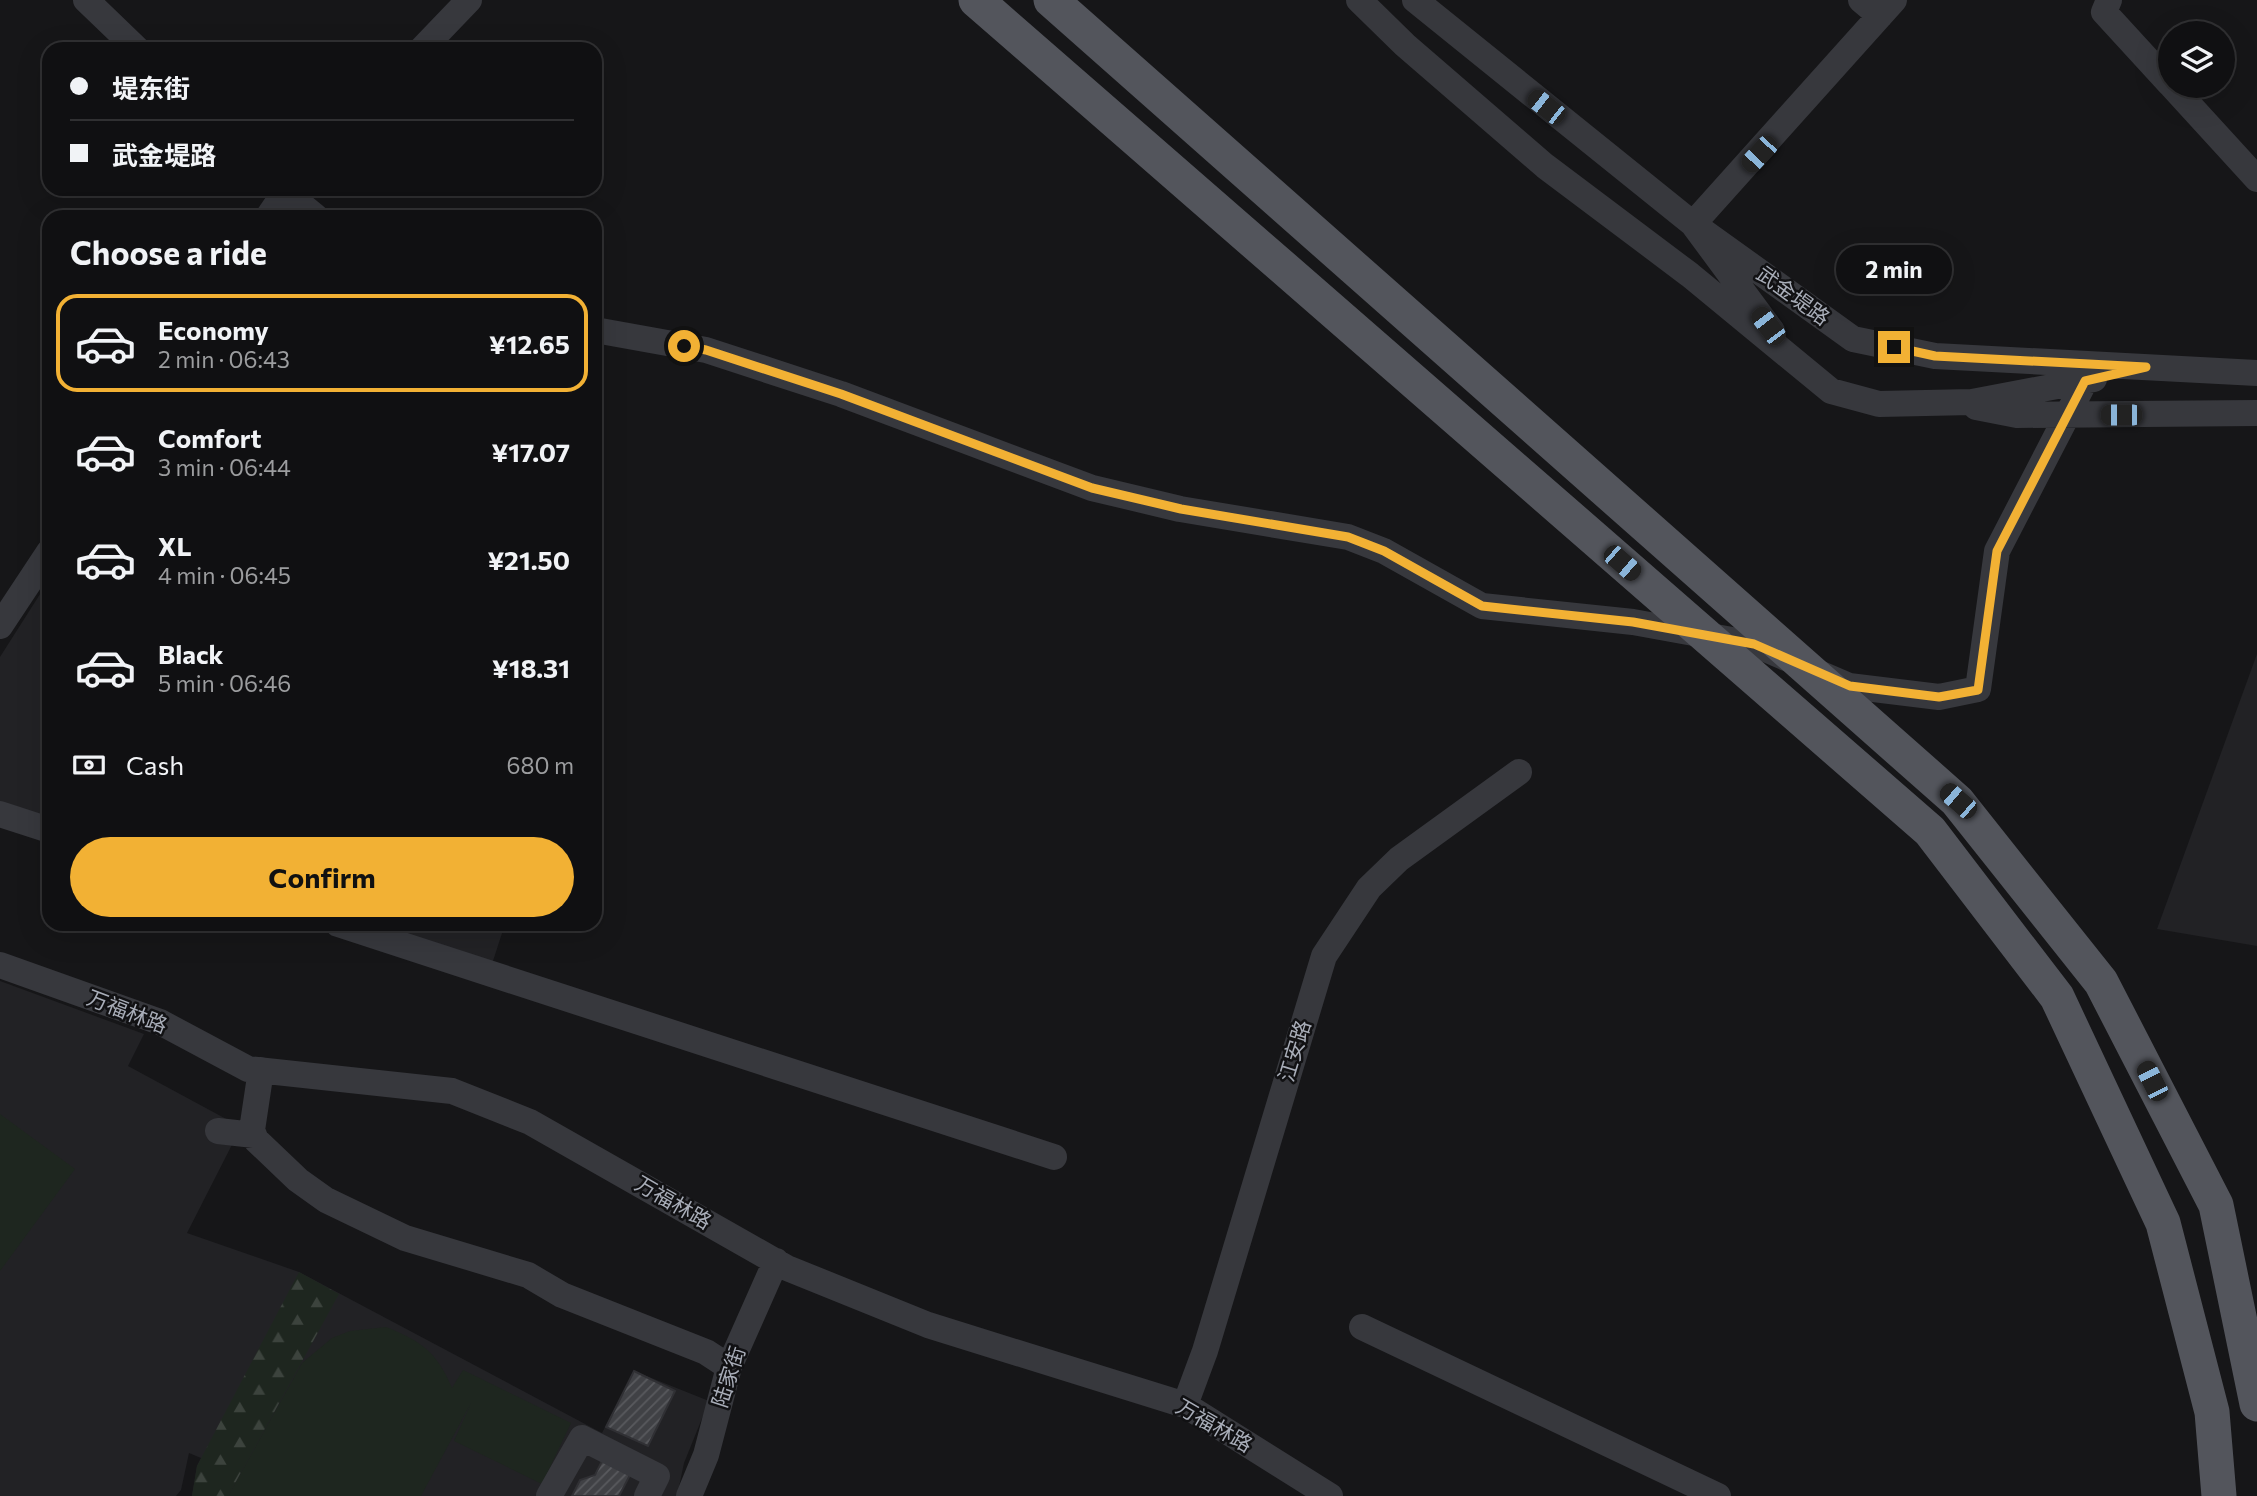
<!DOCTYPE html>
<meta charset="utf-8">
<style>
body{margin:0;font-family:Commissioner,"Noto Sans SC",sans-serif;background:#19191b;color:#f1f3f6;height:100vh;display:flex;flex-direction:column;font-size:26px;white-space:nowrap}
*{box-sizing:border-box;margin:0}
p{font-size:23px;color:#9c9d9f}
.icon{flex:none;width:38px;height:38px;fill:none;stroke:currentColor;stroke-width:2;stroke-linecap:round;stroke-linejoin:round}
.map{position:relative;flex:1;overflow:hidden}
.sheet{position:absolute;left:42px;top:210px;width:560px;height:721px;display:flex;flex-direction:column;background:#101012;border-radius:21px;box-shadow:0 7px 28px #0002,0 0 0 2px #303032}
.sheet>*{flex:none}
.top-card{position:absolute;left:42px;top:42px;width:560px;height:154px;border-radius:21px;box-shadow:0 7px 28px #0002,0 0 0 2px #303032;display:grid;align-content:center;height:154px;padding:0 28px;background:#101012}
.tools{position:absolute;left:2158px;top:21px;display:grid;gap:14px}
.tools a{display:grid;place-items:center;width:77px;height:77px;border-radius:50%;background:#101012;box-shadow:0 7px 28px #0002,0 0 0 2px #303032;font-size:35px}
.end{position:absolute;width:32px;height:32px;margin:-16px;border:9px solid #f2b134;background:#111;box-shadow:0 0 0 4px #111}
.from{border-radius:50%}
.bubble{position:absolute;height:49px;border-radius:24px;background:#101012;box-shadow:0 7px 28px #0002,0 0 0 2px #303032;font-size:23px;font-weight:700;line-height:49px;text-align:center}
.car{position:absolute;width:21px;height:42px;margin:-21px -10px;border-radius:9px;box-shadow:0 0 5px 2px #0007;background:linear-gradient(#222 24%,#8ab4d8 0 40%,#222 0 76%,#8ab4d8 0 86%,#222 0)}
.top-card b{display:flex;align-items:center;gap:24px;height:66px;font-size:26px}
.top-card b+b{border-top:2px solid #303032}
.top-card i{width:18px;height:18px;background:#f1f3f6}
ul{padding:0;list-style:none}
li{display:flex;align-items:center;gap:21px;height:98px;margin:0 14px 10px;padding:0 14px;border:4px solid transparent;border-radius:21px}
li div{flex:1}
li b{display:block;font-size:26px}
li em{font-style:normal;font-weight:700}
li.active{border-color:#f2b134}
li>.icon{width:63px;height:63px;stroke-width:1.5}
h2{padding:0 28px;font-size:32px;line-height:84px}
.pay{display:flex;align-items:center;gap:18px;height:77px;padding:0 28px;font-size:26px}
.pay p{margin-inline-start:auto}
.button{display:flex;gap:14px;margin-top:auto;padding:14px 28px}
.button a{flex:1;height:80px;border-radius:42px;background:#f2b134;color:#111;font-size:28px;font-weight:700;line-height:80px;text-align:center}
.map>svg:first-child{display:block}
.built{fill:#222225}
.green{fill:#1e261f}
.forest{fill:url(#forest-firs)}
.building{fill:url(#building-hatch);stroke:#303034;stroke-width:2}
.lines{fill:none;stroke-linecap:round;stroke-linejoin:round}
.minor{stroke:#37383d;stroke-width:26}
.major{stroke:#53555c;stroke-width:35}
.route{stroke:#f2b134;stroke-width:9}
.labels{text-anchor:middle;stroke-width:5;stroke-linejoin:round;paint-order:stroke}
.street-label{font-size:21px;fill:#a8adb8;stroke:#111113}
</style>
<div class="map">
<svg width="2257" height="1496" viewBox="0 0 2257 1496">
<defs>
<pattern id="forest-firs" width="22" height="20" patternUnits="userSpaceOnUse" patternTransform="scale(1.75)"><rect width="22" height="20" fill="#1e261f"/><path d="M5 1l3.5 6h-7zM16 11l3.5 6h-7z" fill="#3c433d"/></pattern>
<pattern id="building-hatch" width="6" height="6" patternUnits="userSpaceOnUse" patternTransform="scale(1.75)"><rect width="6" height="6" fill="#404145"/><path d="M-1 1l2-2M0 6l6-6M5 7l2-2" fill="none" stroke="#595a5e"/></pattern>
</defs>
<rect width="100%" height="100%" fill="#161618"/>
<path class="built" d="M49,580V821L0,805V657Z
M2257,654V946L2157,929Z
M369,924H505L492,964Z
M0,981L144,1034L128,1066L241,1127L187,1233L299,1272L602,1433L634,1371L709,1401L684,1463L677,1496H192L197,1466L201,1458L189,1453L181,1490L176,1496H0Z"/>
<path class="green" d="M0,1114L75,1169L0,1271Z
M386,1327C421,1341 437,1352 452,1388L463,1370L571,1423L542,1484L454,1441L471,1403L421,1496H228L302,1363L332,1338L350,1331Z"/>
<path class="forest" d="M299,1272L339,1294L228,1496H192L197,1466Z"/>
<path class="building" d="M634,1371L675,1391L648,1446L606,1427Z
M603,1459L631,1473L619,1496H572L580,1480L595,1475Z"/>
<g class="lines">
<path class="minor" d="M86,0L137,49
M1359,0L1405,45L1545,166L1690,275L1831,391L1879,404L1972,402L2094,379
M1415,0L1693,224L1853,339L1935,356L2257,373
M1861,0L1880,16
M2109,0L2104,12L2170,84
M422,49L469,0
M2172,86L2257,179
M282,189L316,217
M268,217L287,189
M595,330L706,350L841,394L1092,488L1180,509L1348,537L1384,551L1482,606L1633,622L1754,644L1786,658
M1772,331L1693,224L1894,0
M1976,407L2017,415L2257,413
M0,626L49,552
M1821,674L1849,686L1939,697L1978,689L1997,551L2085,381
M0,814L49,830
M338,924L1054,1157
M0,965L160,1022L248,1069L452,1091L530,1122L787,1268L928,1325L1185,1405L1330,1496
M261,1070L252,1130L256,1140L298,1180L326,1200L405,1238L528,1275L562,1295L706,1352L729,1367
M218,1131L254,1135
M1362,1327L1718,1496
M1185,1405L1205,1351L1324,956L1369,888L1399,859L1519,772
M549,1496L582,1438L657,1476L647,1496
M689,1496L706,1455L729,1367L776,1261"/>
<path class="major" d="M976,0L1930,831L2057,997L2163,1223L2212,1412L2219,1496
M1051,0L1957,801L2101,982L2216,1205L2257,1404"/>
</g>
<g class="lines">
<path class="route" d="M684,346L706,350L841,394L1092,488L1181,509L1348,537L1384,551L1482,606L1633,622L1754,644L1850,686L1939,697L1978,690L1997,551L2085,381L2146,367L1935,356L1894,347"/>
</g>
<g class="labels">
<g class="street-label">
<text transform="translate(1793 296) rotate(36)" y="7">武金堤路</text>
<text transform="translate(127 1012) rotate(21)" y="7">万福林路</text>
<text transform="translate(1295 1051) rotate(-73)" y="7">江安路</text>
<text transform="translate(673 1203) rotate(30)" y="7">万福林路</text>
<text transform="translate(729 1377) rotate(-72)" y="7">陆家街</text>
<text transform="translate(1214 1426) rotate(30)" y="7">万福林路</text>
</g>
</g>
</svg>
<div class="tools">
<a><svg class="icon" aria-label="layers" viewBox="0 0 24 24"><path d="M12 4l9 5-9 5-9-5zM3 14l9 5 9-5"/></svg></a>
</div>
<i class="end from" style="left:684px;top:346px"></i>
<i class="end" style="left:1894px;top:347px"></i>
<div class="bubble" style="left:1836px;top:245px;width:116px">2 min</div>
<i class="car" style="left:1546px;top:107px;rotate:308deg"></i>
<i class="car" style="left:1759px;top:154px;rotate:223deg"></i>
<i class="car" style="left:1768px;top:326px;rotate:323deg"></i>
<i class="car" style="left:2121px;top:415px;rotate:270deg"></i>
<i class="car" style="left:1622px;top:563px;rotate:131deg"></i>
<i class="car" style="left:1958px;top:801px;rotate:311deg"></i>
<i class="car" style="left:2152px;top:1081px;rotate:333deg"></i>
<div class="top-card">
<b><i class="from"></i>堤东街</b>
<b><i></i>武金堤路</b>
</div>
<section class="sheet">
<h2>Choose a ride</h2>
<ul>
<li class="active"><svg class="icon" aria-label="car" viewBox="0 0 24 24"><path d="M5 17H2v-5l4-1 3-4h7l3 4 3 1v5h-3M9 17h6M6 11h13"/><circle cx="7" cy="17" r="2"/><circle cx="17" cy="17" r="2"/></svg><div><b>Economy</b><p>2 min · 06:43</p></div><em>¥12.65</em></li>
<li><svg class="icon" aria-label="car" viewBox="0 0 24 24"><path d="M5 17H2v-5l4-1 3-4h7l3 4 3 1v5h-3M9 17h6M6 11h13"/><circle cx="7" cy="17" r="2"/><circle cx="17" cy="17" r="2"/></svg><div><b>Comfort</b><p>3 min · 06:44</p></div><em>¥17.07</em></li>
<li><svg class="icon" aria-label="car" viewBox="0 0 24 24"><path d="M5 17H2v-5l4-1 3-4h7l3 4 3 1v5h-3M9 17h6M6 11h13"/><circle cx="7" cy="17" r="2"/><circle cx="17" cy="17" r="2"/></svg><div><b>XL</b><p>4 min · 06:45</p></div><em>¥21.50</em></li>
<li><svg class="icon" aria-label="car" viewBox="0 0 24 24"><path d="M5 17H2v-5l4-1 3-4h7l3 4 3 1v5h-3M9 17h6M6 11h13"/><circle cx="7" cy="17" r="2"/><circle cx="17" cy="17" r="2"/></svg><div><b>Black</b><p>5 min · 06:46</p></div><em>¥18.31</em></li>
</ul>
<div class="pay"><svg class="icon" aria-label="cash" viewBox="0 0 24 24"><path d="M3 7h18v10H3z"/><circle cx="12" cy="12" r="2"/></svg>Cash<p>680 m</p></div>
<div class="button"><a>Confirm</a></div>
</section>
</div>
